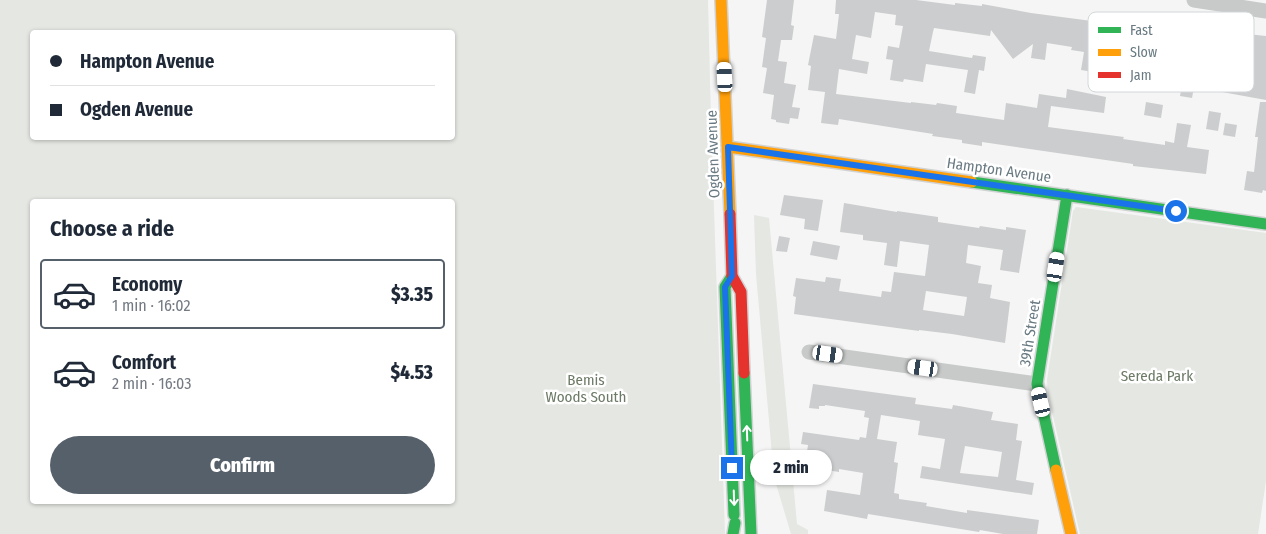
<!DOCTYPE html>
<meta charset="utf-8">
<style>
body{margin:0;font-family:"Fira Sans Condensed",sans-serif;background:#f2f2f3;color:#1f2937;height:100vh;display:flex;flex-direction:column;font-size:19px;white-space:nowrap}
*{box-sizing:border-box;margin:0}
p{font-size:16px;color:#747a83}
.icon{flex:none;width:28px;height:28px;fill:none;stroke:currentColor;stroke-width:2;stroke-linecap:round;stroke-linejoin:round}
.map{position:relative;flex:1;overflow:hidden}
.panel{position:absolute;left:30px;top:199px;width:425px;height:305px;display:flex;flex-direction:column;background:#fff;border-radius:5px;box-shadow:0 1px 4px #0004}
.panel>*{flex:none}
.hud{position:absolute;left:30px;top:30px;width:425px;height:110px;border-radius:5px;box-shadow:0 1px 4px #0004;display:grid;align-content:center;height:110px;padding:0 20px;background:#fff}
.end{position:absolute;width:22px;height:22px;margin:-11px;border:6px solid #1a73e8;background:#fff;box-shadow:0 0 0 2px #fff}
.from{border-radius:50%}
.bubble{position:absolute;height:35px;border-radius:18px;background:#fff;box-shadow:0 1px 4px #0004;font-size:16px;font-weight:800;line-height:35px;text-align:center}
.car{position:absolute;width:15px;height:30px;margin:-15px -8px;border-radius:6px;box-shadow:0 0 4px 1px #0007;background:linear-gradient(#fff 24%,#345 0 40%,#fff 0 76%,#345 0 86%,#fff 0)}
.hud b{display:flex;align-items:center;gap:18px;height:48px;font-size:19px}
.hud b+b{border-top:1px solid #e0e1e3}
.hud i{width:12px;height:12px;background:#1f2937}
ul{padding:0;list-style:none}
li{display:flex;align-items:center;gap:15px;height:70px;margin:0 10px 8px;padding:0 10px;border:2px solid transparent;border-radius:5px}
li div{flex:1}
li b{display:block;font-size:19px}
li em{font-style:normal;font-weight:800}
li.current{border-color:#56606b}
li>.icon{width:45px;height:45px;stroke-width:1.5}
h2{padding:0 20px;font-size:22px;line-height:60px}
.cta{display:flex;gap:10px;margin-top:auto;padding:10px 20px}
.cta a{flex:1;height:58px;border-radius:30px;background:#56606b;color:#fff;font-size:20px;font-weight:800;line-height:58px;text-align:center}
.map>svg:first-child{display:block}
.green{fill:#e4e7e2;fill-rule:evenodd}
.building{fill:#cccdce;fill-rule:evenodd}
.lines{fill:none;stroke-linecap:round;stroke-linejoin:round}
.fast-casing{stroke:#d1d2d3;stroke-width:14}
.slow-casing{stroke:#d1d2d3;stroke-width:14}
.jam-casing{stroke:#d1d2d3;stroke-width:14}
.street{stroke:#c8caca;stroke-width:15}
.fast{stroke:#30b455;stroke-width:11}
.slow{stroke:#ff9f0a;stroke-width:11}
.jam{stroke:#e5322d;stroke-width:11}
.oneway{stroke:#fff}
.route{stroke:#1a73e8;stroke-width:6}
.labels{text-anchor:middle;stroke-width:5;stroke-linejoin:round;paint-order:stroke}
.street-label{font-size:15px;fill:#687982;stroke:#fff}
.park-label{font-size:15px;fill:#6c7a66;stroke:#fff}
.key{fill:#fff;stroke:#d2d7da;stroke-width:1}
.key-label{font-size:14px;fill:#687982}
</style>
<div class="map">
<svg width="1266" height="534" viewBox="0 0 1266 534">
<rect width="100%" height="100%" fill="#f5f5f5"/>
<path class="green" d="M0,0H708L711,121L725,534H0ZM32,32H452V138H32ZM32,201H452V501H32Z
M1076,207L1266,233V481L1258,534H1080L1048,394L1047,380L1073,211Z
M754,215L769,218L797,524L808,530V534H791L774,477L756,274Z"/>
<path class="building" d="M767,0H794L791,25L794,26L792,40H781L778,61L787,62L784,83L796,85L792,107L800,108L798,119L790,118L789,124L776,122V120L771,119L774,95L763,93L767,68L762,67L766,38L762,37Z
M836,0H916L955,5V3L982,6V4L1031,13L1092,21V24L1196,36V38L1225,42L1222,65L1242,68L1247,34L1266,36V100L1211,90L1215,69L1203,68V66L1151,59L1152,53L1119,50L1118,55L1096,52L1093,72L1081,70L1084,52L1071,50L1072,47L1047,43L1045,60L1031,58L1033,44L1013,59L991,30L990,36L934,28L933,32L929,51L972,58L973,55L986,57L984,71L979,70L975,94L964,92L968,70L926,64L923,82L904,79L903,82L890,80L893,60L886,59L888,46L899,48L903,26L895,25L896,15L875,12L871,38L856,35L852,59L869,62L867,74L839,69L836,94L911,103V102L936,105L937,103L957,106L956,113L1004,120L1006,103L1037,108L1039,94L1066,98L1067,89L1106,97L1104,113L1051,106L1048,127L1124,137L1123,139L1165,145V141L1174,143L1177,123L1191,125L1187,147L1209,150L1206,174L1133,166V164L982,142V146L962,143V140L932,136L933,134L839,119L838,125L821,123L825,92L808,90L811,66L808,65L814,35L836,39L839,14H835Z
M1182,85L1194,87L1192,98L1180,96Z
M1146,102L1163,105L1161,118L1144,115Z
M1260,102H1266V191L1263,190L1262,193L1244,190L1247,171L1254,172L1258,137H1255Z
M1209,111L1221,113L1218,131L1206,129Z
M1225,123L1237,125L1235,137L1223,135Z
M784,195L823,200L818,231L804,229L805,219L780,215Z
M844,203L897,212V211L938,217V222L979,228L980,226L1006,230V227L1026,230L1019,273L1000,270L1003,250L968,245L966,263L981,266L978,283L992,285L990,298L1010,302L1005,343L952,334L919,330V331L794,314L796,297L793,296L796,278L825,282L826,277L841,279L839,291L881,297L882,291L891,292L894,272L925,276L929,245L900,241L897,267L884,265L887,243L863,240V235L840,232ZM926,291L967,297L964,316L923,310Z
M779,236L790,238L787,252L776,251Z
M813,241L840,246L837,260L810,255Z
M813,384L916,398L915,404L952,409L953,405L993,412L991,420L1018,424L1016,440L1022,441L1016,480L1034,483L1032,495L920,478L922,466L940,469L945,439L918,435L920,421L881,415L877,439L897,442L894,462L898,463L894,493L899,494V499L927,503L926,506L967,513V510L1039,520L1037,534H1003L980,530L979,532L868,514L867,519L824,511L827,490L860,495L863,473L839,469V472L813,468L815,479L802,480L800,466L805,465L808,445L801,444L803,432L859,440L860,437L866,438L869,418L864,417L865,411L825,405V406H819V409L809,408ZM965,446L1002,452L998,477L960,473Z"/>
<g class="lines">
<g class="fast-casing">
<path id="fast" d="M972,182L1266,224
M732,276L725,287L734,515
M744,373L751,534
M1056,470L1037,384L1067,195
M733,534L735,523"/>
</g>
<g class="slow-casing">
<path id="slow" d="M721,0L730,214
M728,147L972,182
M1056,470L1071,534"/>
</g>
<g class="jam-casing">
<path id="jam" d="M730,214L732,276L741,292L744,373"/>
</g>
<path class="street" d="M1194,0L1266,11
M809,352L1037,384"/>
<use href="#fast" class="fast"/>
<use href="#slow" class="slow"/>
<use href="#jam" class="jam"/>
</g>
<defs><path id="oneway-shaft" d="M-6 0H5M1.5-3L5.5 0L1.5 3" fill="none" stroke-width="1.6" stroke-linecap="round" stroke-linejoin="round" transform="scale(1.25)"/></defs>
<g class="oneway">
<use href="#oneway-shaft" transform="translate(747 433) rotate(-92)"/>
<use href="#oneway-shaft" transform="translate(734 498) rotate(88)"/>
</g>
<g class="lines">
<path class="route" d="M732,468L725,287L732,276L728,147L1176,211"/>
</g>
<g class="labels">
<g class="street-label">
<text transform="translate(713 154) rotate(-92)" y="5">Ogden Avenue</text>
<text transform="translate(999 170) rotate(8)" y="5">Hampton Avenue</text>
<text transform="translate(1030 333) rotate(-81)" y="5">39th Street</text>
</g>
<g class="park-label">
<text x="1157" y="381">Sereda Park</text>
<text x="586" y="385">Bemis<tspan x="586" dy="17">Woods South</tspan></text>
</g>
</g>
<rect x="1088" y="12" width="166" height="80" rx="8" class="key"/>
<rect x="1098" y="27" width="23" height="6" fill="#30b455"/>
<rect x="1098" y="49" width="23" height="7" fill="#ff9f0a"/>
<rect x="1098" y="72" width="23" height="6" fill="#e5322d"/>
<g class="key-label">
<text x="1130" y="35">Fast</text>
<text x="1130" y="57">Slow</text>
<text x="1130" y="80">Jam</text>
</g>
</svg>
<i class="end from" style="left:1176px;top:211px"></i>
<i class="end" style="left:732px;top:468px"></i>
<div class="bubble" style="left:750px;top:450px;width:82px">2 min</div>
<i class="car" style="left:725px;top:77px;rotate:357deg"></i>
<i class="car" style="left:1056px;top:267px;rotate:9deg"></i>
<i class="car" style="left:828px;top:354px;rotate:98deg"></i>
<i class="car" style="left:923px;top:368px;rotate:278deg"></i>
<i class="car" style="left:1041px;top:402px;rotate:347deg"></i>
<div class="hud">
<b><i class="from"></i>Hampton Avenue</b>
<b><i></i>Ogden Avenue</b>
</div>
<section class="panel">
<h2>Choose a ride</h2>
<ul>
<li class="current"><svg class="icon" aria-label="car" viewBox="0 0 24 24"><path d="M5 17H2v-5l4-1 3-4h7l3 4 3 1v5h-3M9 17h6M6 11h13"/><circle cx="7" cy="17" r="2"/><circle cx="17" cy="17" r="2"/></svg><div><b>Economy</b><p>1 min · 16:02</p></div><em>$3.35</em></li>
<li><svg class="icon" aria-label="car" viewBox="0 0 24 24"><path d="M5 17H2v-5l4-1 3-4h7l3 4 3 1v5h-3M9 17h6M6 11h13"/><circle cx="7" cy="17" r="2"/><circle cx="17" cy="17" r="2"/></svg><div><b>Comfort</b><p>2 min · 16:03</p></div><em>$4.53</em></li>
</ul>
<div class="cta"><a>Confirm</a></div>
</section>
</div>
